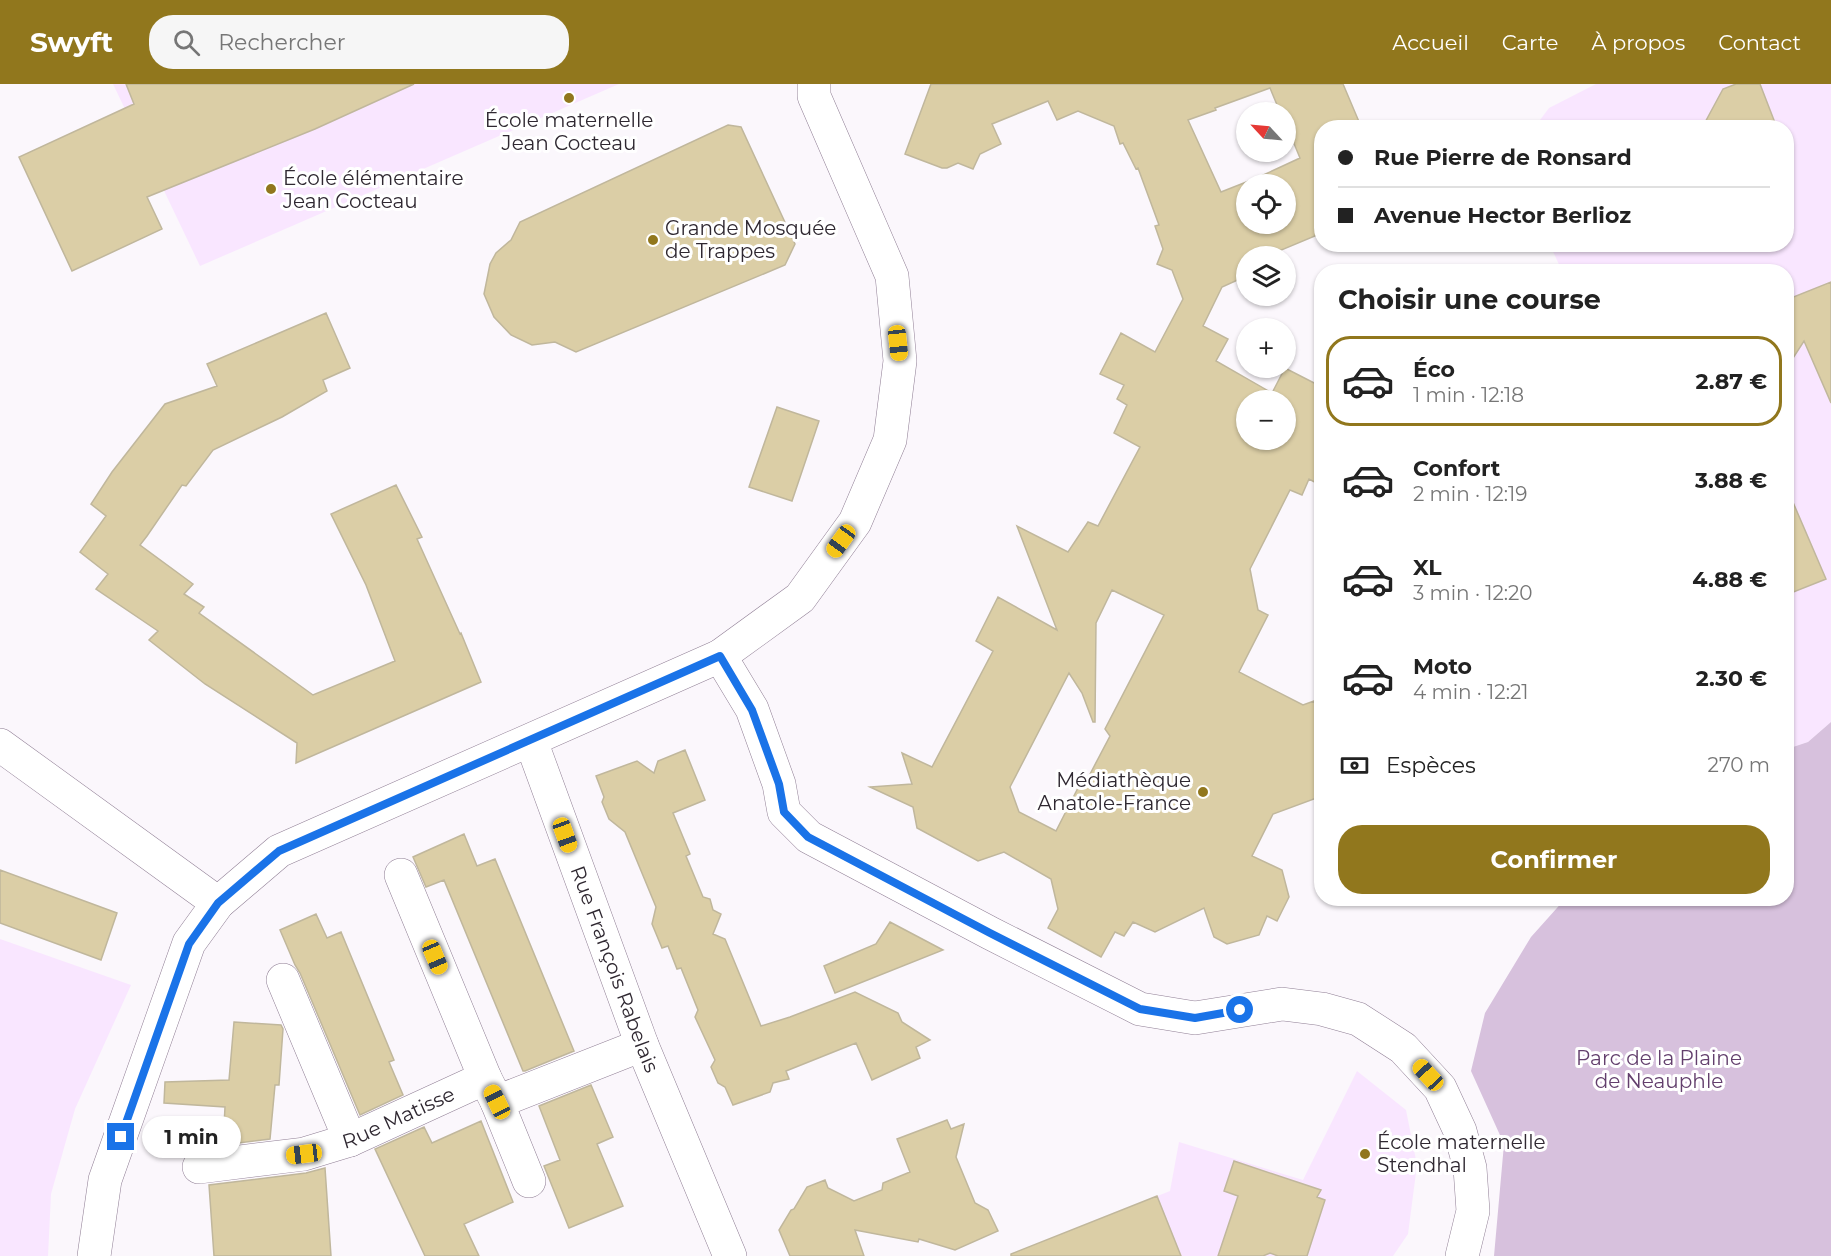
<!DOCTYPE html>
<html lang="fr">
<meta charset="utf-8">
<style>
body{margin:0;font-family:Montserrat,sans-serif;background:#f6f6f6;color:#222;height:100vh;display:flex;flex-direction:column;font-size:22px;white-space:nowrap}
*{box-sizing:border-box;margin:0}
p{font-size:20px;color:#767676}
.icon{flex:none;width:33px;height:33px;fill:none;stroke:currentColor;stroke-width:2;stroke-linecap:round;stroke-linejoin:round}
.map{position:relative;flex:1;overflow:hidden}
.details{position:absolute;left:1314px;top:180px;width:480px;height:642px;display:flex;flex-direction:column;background:#fff;border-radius:24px;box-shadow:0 2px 4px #0004}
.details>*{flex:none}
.guide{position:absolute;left:1314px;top:36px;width:480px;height:132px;border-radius:24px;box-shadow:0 2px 4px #0004;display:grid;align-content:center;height:132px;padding:0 24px;background:#fff}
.needle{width:39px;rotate:296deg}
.tools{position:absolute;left:1236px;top:18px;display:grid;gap:12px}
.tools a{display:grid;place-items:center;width:60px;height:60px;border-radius:50%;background:#fff;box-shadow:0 2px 4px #0004;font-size:30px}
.end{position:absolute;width:27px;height:27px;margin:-14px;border:8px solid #1a73e8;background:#fff;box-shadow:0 0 0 3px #fff}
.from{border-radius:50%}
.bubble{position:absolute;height:42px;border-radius:21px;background:#fff;box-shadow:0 2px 4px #0004;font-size:20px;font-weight:700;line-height:42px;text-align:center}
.car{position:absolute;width:18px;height:36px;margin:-18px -9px;border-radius:8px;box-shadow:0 0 4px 2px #0007;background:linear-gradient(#f5c518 24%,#345 0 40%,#f5c518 0 76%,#345 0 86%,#f5c518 0)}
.guide b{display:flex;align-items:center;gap:21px;height:57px;font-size:22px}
.guide b+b{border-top:2px solid #e0e0e0}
.guide i{width:15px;height:15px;background:#222}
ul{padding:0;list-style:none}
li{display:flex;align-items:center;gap:18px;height:90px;margin:0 12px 9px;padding:0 12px;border:3px solid transparent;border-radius:24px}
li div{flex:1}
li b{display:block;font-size:22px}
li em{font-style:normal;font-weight:700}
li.selected{border-color:#91771d}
li>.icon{width:54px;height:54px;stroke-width:1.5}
h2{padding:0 24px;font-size:27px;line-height:72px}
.pay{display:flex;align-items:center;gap:15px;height:66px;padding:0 24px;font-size:22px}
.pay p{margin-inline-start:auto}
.button{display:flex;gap:12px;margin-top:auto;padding:12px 24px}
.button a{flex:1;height:69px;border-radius:24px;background:#91771d;color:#fff;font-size:24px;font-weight:700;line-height:69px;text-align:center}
header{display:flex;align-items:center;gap:36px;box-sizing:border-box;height:84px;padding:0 30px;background:#91771d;color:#fff}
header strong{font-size:28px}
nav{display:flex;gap:33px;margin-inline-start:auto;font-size:21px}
.search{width:420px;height:54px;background:#f6f6f6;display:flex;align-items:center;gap:15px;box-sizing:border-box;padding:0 21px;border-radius:24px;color:#767676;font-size:22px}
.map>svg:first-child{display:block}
.built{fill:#f9e6ff}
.green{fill:#d7c1dd}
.building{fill:#dbcea6;stroke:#c0b79c;stroke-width:1.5;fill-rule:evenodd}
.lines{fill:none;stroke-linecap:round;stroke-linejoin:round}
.minor-casing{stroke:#907f95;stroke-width:34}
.minor{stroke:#fff;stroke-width:33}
.route{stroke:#1a73e8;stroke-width:8}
.poi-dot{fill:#91771d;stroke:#fff;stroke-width:2}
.labels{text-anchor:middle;stroke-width:6;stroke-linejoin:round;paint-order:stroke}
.poi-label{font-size:20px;fill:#2f2831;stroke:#fff;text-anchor:start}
.street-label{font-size:20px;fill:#2f2831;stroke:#fff}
.park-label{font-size:20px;fill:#633f6d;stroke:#fff}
</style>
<header>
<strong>Swyft</strong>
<div class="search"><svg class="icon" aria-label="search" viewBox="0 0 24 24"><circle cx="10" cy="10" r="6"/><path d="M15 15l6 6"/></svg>Rechercher</div>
<nav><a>Accueil</a><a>Carte</a><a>À propos</a><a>Contact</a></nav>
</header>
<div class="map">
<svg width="1831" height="1172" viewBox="0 0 1831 1172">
<rect width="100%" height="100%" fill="#fbf7fc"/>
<path class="built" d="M113,0H619L200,182Z
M1596,0H1831V638L1808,658L1787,665L1786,188L1562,187L1550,161L1786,160V44H1534L1549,24Z
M0,855L131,901L75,1025L51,1110L48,1172H0Z
M1357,987L1406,1026L1417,1081L1408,1150L1393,1172H1060L1052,1154L1170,1107L1179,1058L1303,1096Z"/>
<path class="green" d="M1831,638V1172H1494L1504,1060L1471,987L1485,929L1531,853L1565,815L1786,814L1787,665L1808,658Z"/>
<path class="building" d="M126,0H414L315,45L147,113L162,145L72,187L19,73L134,20Z
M931,0H1343L1360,40L1351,44H1322V149L1267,172H1246V181L1240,184L1244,193L1222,203L1203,242L1228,255L1216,277L1272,309L1285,284L1322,303V402L1309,395L1302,411L1290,406L1250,485L1258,526L1268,531L1239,588L1303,621L1314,617L1318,629L1322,630V712L1273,730L1252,772L1282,786L1289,813L1277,837L1267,832L1259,851L1227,860L1214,853L1204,824L1155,848L1133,838L1124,852L1115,848L1101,873L1048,844L1058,825L1051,795L1004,768L978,777L917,744L913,723L870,703L912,700L902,669L932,683L993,567L976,557L998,513L1057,546L1017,442L1068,468L1088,438L1098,442L1140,363L1114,349L1127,321L1117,315L1124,301L1100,290L1121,249L1155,268L1183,215L1172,186L1157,180L1163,165L1155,142L1159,141L1138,84L1136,85L1123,59L1120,60L1114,42L1078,27L1057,36L1048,17L992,40L1001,60L980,70L973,85L958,79L947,84H942L905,70ZM1270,4L1280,28H1286V40L1300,74L1259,93L1221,108L1188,36L1216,26L1215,24ZM1246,100H1286V140H1246ZM1246,316H1286V356H1246ZM1112,506L1164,531L1105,645L1110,652L1089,692L1082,696L1056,747L1019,728L1010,703L1069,589L1082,609L1093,638H1095L1096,539Z
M1736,0H1760L1777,44H1702L1723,5Z
M728,41L741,43L795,160L785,181L576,268L555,258L532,261L511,251L494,233L484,210L490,180L496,169L511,156L520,138Z
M1831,198V319L1804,257L1786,285V216Z
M326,229L350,284L323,296L327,307L282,333L213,366L186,402L182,401L147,452L140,461L193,500L184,510L204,523L199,529L313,611L395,577L366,501L331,430L396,401L422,453L417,455L460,550L461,549L481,598L296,679L297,659L205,600L149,556L158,547L96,505L108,490L80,468L106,432L91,420L112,388L165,320L217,302L207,280Z
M777,323L819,337L792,417L749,403Z
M1786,402L1826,495L1786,511Z
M685,666L705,716L673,729L690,770L686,772L703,813L710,815L713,826L721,830L713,850L725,855L761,942L790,933L855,908L898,929L902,938L930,956L916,963L920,974L872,996L856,959L786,987L789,995L773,999L770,1008L733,1021L725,1003L718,999L711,983L715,976L695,933L698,926L681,884L677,885L668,862L662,864L652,840L656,823L625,748L609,735L602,718L604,713L596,692L637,677L654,689L658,677Z
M464,750L477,782L495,775L574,967L525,987H523L444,796L426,803L413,773Z
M0,786L117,829L101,876L0,839Z
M316,830L327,854L341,848L394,976L389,978L403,1011L360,1031L300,889L295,881L280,846Z
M890,838L943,866L835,909L824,882L876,860Z
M234,938L281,941L283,945L279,1001H275L270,1055L223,1061L225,1023L164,1019L165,998L229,996Z
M591,1001L613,1053L597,1060L623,1122L569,1144L544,1082L560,1076L539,1022Z
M947,1036L951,1045L964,1040L956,1073L975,1119L988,1126L998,1147L955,1166L919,1155L918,1158L855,1146L864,1172H790L779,1146L791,1126L794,1125L807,1103L825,1096L828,1104L854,1117L882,1106L883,1099L910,1088L897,1055Z
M481,1037L513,1118L464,1140L479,1172H425L375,1065L424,1043L432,1059Z
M1234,1077L1321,1106L1317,1113L1325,1116L1307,1172H1278L1270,1169L1263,1172H1218L1238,1112L1224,1107Z
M325,1084L331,1172H214L209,1101L306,1089Z
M1157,1112L1181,1172H1011V1170Z"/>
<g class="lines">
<g class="minor-casing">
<g id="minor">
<path d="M720,572L752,625L779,700L784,728L809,753L990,849L1140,925L1195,934L1282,920L1322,925L1358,935L1403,964L1440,1004L1460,1047L1470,1084L1473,1127L1462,1172"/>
<path id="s1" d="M531,657L642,961L730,1172"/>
<path d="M0,661L218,819"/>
<path d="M401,791L485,994"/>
<path d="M283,896L350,1056"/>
<path d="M497,1018L529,1097"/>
<path id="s2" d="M199,1083L304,1070L350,1056L485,994L497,1018L642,961"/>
<path d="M94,1172L105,1096L189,859L218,819L279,767L720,572L800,514L855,438L890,356L900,277L892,192L814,12V0"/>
</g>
</g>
<use href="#minor" class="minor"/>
</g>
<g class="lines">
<path class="route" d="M121,1053L189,860L218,819L279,767L720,572L752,626L779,700L784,728L808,753L990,849L1140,925L1195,934L1240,926"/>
</g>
<g class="poi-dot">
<circle cx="569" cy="14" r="6"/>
<circle cx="271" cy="105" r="6"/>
<circle cx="653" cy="156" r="6"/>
<circle cx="1203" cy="708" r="6"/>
<circle cx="1365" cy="1070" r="6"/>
</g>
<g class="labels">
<g class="poi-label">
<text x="569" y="43" text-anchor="middle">École maternelle<tspan x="569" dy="23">Jean Cocteau</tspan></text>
<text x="283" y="101">École élémentaire<tspan x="283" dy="23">Jean Cocteau</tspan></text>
<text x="665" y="151">Grande Mosquée<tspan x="665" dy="23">de Trappes</tspan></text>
<text x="1191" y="703" text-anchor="end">Médiathèque<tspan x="1191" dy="23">Anatole-France</tspan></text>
<text x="1377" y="1065">École maternelle<tspan x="1377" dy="23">Stendhal</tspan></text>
</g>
<g class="street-label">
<text dy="7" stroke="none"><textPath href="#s1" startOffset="243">Rue François Rabelais</textPath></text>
<text dy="7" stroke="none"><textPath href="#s2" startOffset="207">Rue Matisse</textPath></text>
</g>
<g class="park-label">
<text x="1659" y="981">Parc de la Plaine<tspan x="1659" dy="23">de Neauphle</tspan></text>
</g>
</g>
</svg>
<div class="tools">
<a><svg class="needle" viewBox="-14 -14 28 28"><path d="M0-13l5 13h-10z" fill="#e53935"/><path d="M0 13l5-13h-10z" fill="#767676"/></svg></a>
<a><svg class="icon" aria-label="locate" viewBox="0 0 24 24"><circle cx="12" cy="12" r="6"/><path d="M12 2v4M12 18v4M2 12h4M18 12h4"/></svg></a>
<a><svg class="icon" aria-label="layers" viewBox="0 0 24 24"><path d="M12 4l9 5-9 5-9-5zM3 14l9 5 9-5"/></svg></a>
<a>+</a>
<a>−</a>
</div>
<i class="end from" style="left:1240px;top:926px"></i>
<i class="end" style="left:121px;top:1053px"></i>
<div class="bubble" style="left:142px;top:1032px;width:99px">1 min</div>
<i class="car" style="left:898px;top:259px;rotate:174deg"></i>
<i class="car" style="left:841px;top:457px;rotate:216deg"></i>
<i class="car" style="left:565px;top:751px;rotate:160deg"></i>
<i class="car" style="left:435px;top:873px;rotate:157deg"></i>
<i class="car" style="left:1428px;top:991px;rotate:317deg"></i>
<i class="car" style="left:497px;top:1018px;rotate:334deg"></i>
<i class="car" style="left:304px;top:1070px;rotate:263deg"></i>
<div class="guide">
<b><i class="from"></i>Rue Pierre de Ronsard</b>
<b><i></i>Avenue Hector Berlioz</b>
</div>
<section class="details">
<h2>Choisir une course</h2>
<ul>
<li class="selected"><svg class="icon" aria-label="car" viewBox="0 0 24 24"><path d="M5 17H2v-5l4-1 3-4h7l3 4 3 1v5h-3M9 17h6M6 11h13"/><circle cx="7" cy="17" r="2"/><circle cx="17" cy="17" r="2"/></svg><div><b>Éco</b><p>1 min · 12:18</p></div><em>2.87 €</em></li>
<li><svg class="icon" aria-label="car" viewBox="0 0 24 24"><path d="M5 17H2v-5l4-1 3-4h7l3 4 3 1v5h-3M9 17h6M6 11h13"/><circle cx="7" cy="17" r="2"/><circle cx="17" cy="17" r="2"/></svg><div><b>Confort</b><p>2 min · 12:19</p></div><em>3.88 €</em></li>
<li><svg class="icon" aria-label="car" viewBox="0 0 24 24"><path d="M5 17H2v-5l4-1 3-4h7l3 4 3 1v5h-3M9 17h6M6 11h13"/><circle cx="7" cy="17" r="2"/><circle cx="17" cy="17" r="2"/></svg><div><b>XL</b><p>3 min · 12:20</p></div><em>4.88 €</em></li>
<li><svg class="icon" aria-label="car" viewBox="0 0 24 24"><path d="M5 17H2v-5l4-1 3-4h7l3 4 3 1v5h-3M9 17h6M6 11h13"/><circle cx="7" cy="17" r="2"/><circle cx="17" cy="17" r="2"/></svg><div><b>Moto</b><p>4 min · 12:21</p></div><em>2.30 €</em></li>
</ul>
<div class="pay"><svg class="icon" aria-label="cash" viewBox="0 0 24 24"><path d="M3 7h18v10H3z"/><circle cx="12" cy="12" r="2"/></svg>Espèces<p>270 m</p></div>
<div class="button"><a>Confirmer</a></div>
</section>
</div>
